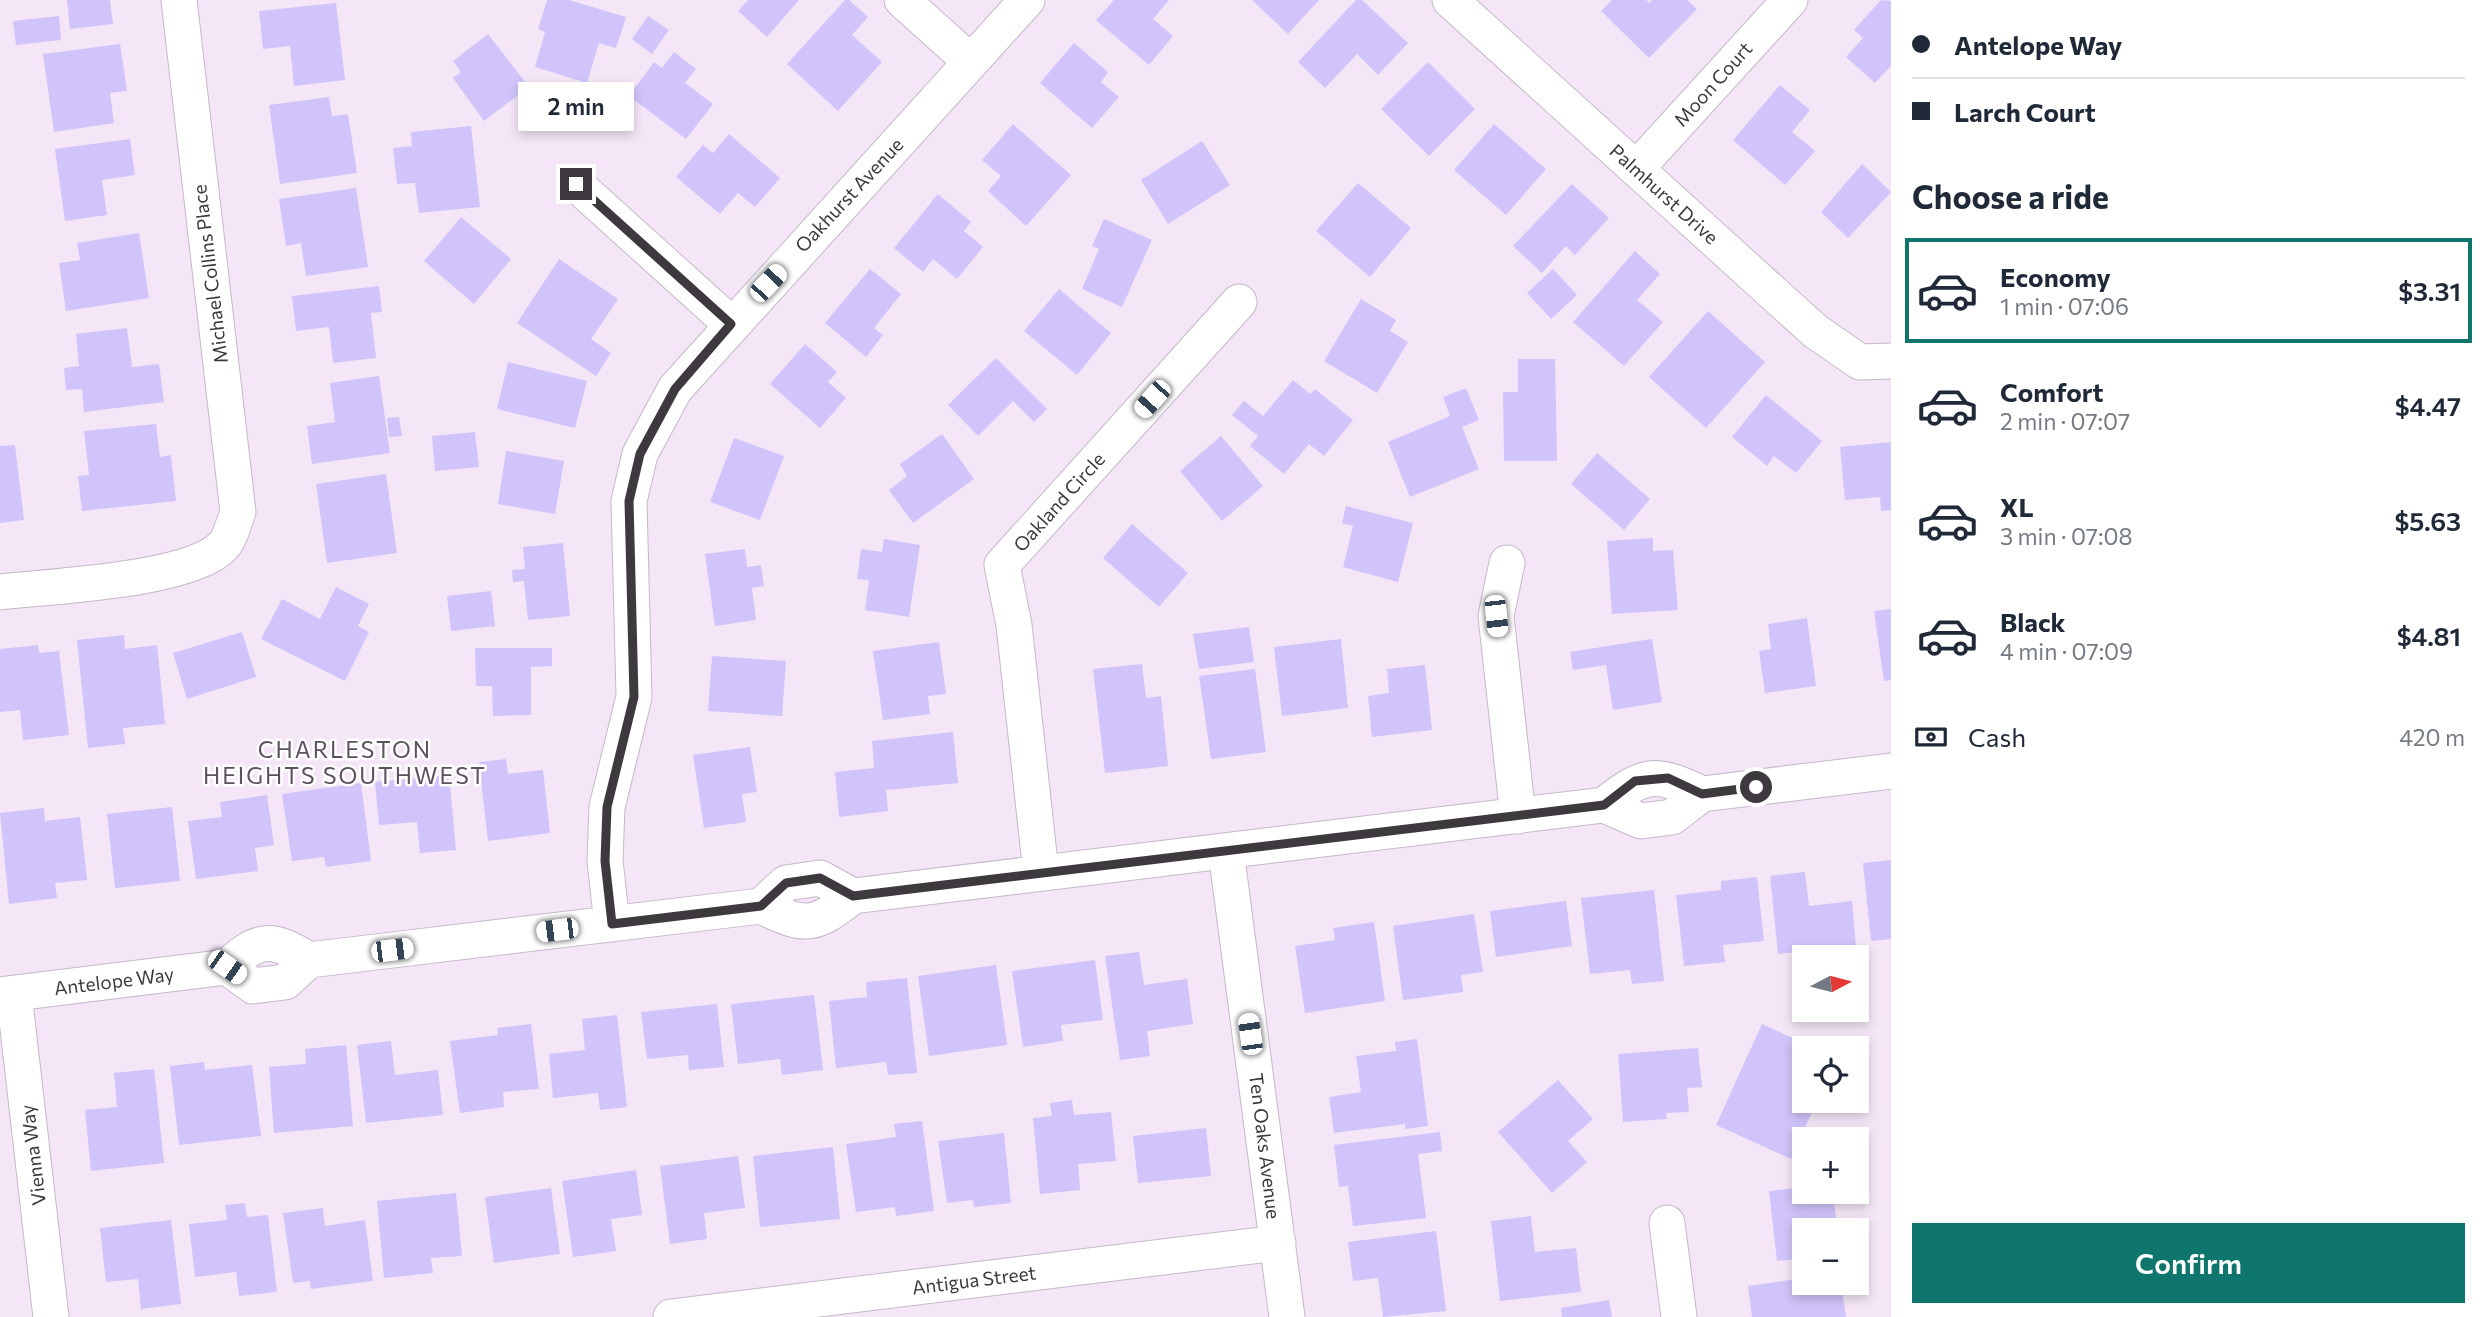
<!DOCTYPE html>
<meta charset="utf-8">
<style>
body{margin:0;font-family:Commissioner,sans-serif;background:#f2f2f3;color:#1f2937;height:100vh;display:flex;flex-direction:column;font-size:26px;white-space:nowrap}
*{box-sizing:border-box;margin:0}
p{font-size:23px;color:#747a83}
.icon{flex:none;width:38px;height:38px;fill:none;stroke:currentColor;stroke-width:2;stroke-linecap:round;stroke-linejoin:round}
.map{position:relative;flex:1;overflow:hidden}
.side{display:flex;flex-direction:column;background:#fff;width:595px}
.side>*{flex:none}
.banner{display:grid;align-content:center;height:154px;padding:0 21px;background:#fff}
.needle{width:46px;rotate:83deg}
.controls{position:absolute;left:1792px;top:945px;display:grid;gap:14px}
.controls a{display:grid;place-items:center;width:77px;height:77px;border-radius:0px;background:#fff;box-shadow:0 4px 10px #0003;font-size:35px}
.end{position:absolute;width:32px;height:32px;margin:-16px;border:9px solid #3e393f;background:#fff;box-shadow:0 0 0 4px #fff}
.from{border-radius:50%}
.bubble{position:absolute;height:49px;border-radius:0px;background:#fff;box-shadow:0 4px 10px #0003;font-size:23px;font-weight:600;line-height:49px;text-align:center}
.car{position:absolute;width:21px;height:42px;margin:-21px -10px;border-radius:9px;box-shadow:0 0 5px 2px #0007;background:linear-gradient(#fff 24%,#345 0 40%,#fff 0 76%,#345 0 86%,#fff 0)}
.banner b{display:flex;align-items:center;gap:24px;height:66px;font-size:26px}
.banner b+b{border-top:2px solid #e0e1e3}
.banner i{width:18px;height:18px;background:#1f2937}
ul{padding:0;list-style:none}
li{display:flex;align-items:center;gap:21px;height:105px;margin:0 14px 10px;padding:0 7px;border:4px solid transparent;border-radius:0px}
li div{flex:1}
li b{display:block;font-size:26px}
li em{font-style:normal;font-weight:600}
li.current{border-color:#0f766e}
li>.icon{width:63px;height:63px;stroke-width:1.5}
h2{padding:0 21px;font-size:32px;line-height:84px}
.pay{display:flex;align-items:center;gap:18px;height:77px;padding:0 21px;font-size:26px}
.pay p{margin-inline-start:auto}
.action{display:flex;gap:14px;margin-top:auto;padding:14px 21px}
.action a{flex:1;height:80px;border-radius:0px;background:#0f766e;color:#fff;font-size:28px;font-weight:600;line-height:80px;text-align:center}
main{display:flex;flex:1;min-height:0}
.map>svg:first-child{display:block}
.building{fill:#d0c4fa}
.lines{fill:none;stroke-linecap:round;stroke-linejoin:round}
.minor-casing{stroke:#c5b8c8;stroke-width:37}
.minor{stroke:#fff;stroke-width:35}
.route{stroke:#3e393f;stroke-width:9}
.labels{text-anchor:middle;stroke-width:5;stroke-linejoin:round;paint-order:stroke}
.street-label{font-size:19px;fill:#3e393f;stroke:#fff}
.quarter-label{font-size:23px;letter-spacing:2px;fill:#5c515e;stroke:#fff}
</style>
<main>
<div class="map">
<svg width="1891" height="1317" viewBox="0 0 1891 1317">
<rect width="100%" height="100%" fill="#f4e6f7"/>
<path class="building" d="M67,0H110L113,24L70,29Z
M547,0H569L626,17L616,48L599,43L587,83L535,67L545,32L538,29Z
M748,0H799L767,37L738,11Z
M845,0H849L868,17L852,35L882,62L838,111L787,64Z
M1114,0H1169L1153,19L1173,36L1149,65L1096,20Z
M1252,0H1319L1288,34Z
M1356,0H1362L1408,43L1378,75L1357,54L1325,88L1298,62Z
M1612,0H1646L1650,3L1652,0H1687L1697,9L1649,58L1601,11Z
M1881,0L1891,1V66L1875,83L1846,57L1863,38L1854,30Z
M336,3L345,80L294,86L290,46L263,49L259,11Z
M59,16L61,40L16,45L13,21Z
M648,16L669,30L652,54L632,39Z
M488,34L529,87L484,121L453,78L461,72L453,61Z
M1074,43L1108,72L1101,82L1119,97L1092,128L1040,83Z
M120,44L127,91L110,93L114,123L54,132L43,54Z
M674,52L696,69L685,83L713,104L686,139L629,96L654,62L662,68Z
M1428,62L1475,109L1429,156L1381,109Z
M1780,85L1810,110L1792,132L1815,151L1785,185L1733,140Z
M329,97L332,116L348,114L357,173L280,184L269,105Z
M1013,124L1071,175L1026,226L988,191L1001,176L982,160Z
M1494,124L1546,169L1506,215L1454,170Z
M471,126L480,207L419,213L415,183L397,184L393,148L412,146L411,132Z
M729,134L780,178L755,207L738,193L720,214L676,177L703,145L713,153Z
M130,139L135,175L102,180L107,215L65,221L55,149Z
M1202,141L1230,185L1168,224L1141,180Z
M1862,164L1891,192L1848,238L1821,212Z
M1358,183L1411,228L1370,277L1316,231Z
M1572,184L1609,218L1575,255L1566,246L1542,273L1513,246Z
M356,188L368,267L306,276L301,243L286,246L279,199Z
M938,194L971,222L964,231L983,247L957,279L933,259L923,272L894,248Z
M461,217L511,259L474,304L424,261Z
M1104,219L1152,240L1122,307L1082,289L1099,249L1092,246Z
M139,233L149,298L66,311L59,263L80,260L77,243Z
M1635,251L1660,274L1637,300L1663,322L1624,366L1573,322Z
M559,259L618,299L591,339L611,353L596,376L517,323Z
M870,269L901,294L874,328L883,335L866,357L825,323Z
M1553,269L1577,295L1551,319L1527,293Z
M379,286L382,312L371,313L376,358L333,363L329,327L296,331L292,296Z
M1059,289L1111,333L1077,375L1024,331Z
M1361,299L1396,320L1390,331L1408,342L1377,393L1324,361Z
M1708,311L1765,362L1706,428L1649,377Z
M127,328L132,367L159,364L164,402L84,412L82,389L66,390L64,368L79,366L76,334Z
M805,344L837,372L828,382L846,398L820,428L770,384Z
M996,358L1047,409L1034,422L1013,401L978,436L948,405Z
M1518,359H1555L1557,461H1504L1503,392H1518Z
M508,362L587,381L575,428L497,409Z
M379,376L390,453L312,464L307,426L335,422L330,383Z
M1293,380L1310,394L1315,389L1353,420L1324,456L1309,444L1284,474L1250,446L1258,436L1232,415L1244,401L1263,416Z
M1466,388L1479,420L1462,427L1479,469L1410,497L1388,442L1450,416L1443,397Z
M1766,395L1822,441L1796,473L1774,456L1767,466L1732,437Z
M399,417L402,436L389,437L387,418Z
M156,424L160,457L171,455L176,501L82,511L78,476L89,475L84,431Z
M475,432L479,467L435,471L432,436Z
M942,434L974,479L913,523L889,490L907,476L900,464Z
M1221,436L1263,486L1222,521L1180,471Z
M734,438L784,456L760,520L710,502Z
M1891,442V510L1881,511L1880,497L1845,500L1840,447Z
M15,445L24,520L0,523V446Z
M506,451L564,461L555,514L498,504Z
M1597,453L1650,499L1624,530L1571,484Z
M386,474L397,553L327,563L316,484Z
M1346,506L1413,523L1398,582L1343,567L1353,526L1342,523Z
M1132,524L1188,573L1159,607L1103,558Z
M1653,538V551L1673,550L1678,610L1612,614L1607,541Z
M884,539L920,545L909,617L865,610L869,580L857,579L861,549L882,552Z
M563,543L570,616L528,620L524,581L513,582L512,570L525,569L523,547Z
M745,549L747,567L761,565L764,586L752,588L756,620L715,626L705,554Z
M336,587L369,604L358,626L369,632L345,681L261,639L282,599L320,619Z
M491,591L495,626L451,631L447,596Z
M1891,609V680L1884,681L1874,611Z
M1807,618L1816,686L1765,693L1759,651L1771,649L1768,624Z
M1249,627L1254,662L1199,669L1193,634Z
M242,632L256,677L187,699L173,653Z
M124,635L125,649L157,645L165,724L123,728L125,744L88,748L77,640Z
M1341,639L1348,708L1282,716L1274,647Z
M1652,639L1662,702L1613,710L1606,665L1573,670L1570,652Z
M939,642L946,694L928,696L930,714L883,720L873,651Z
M38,645L39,653L59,651L69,735L23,740L20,710L0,712V649Z
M475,648H552V666L531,667V715L493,716L492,686H476Z
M712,656L786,661L782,716L708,711Z
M1142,664L1146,698L1161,696L1168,766L1105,773L1093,669Z
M1425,665L1432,730L1372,737L1368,696L1389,693L1387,669Z
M1255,669L1266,752L1211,759L1199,676Z
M953,732L958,783L886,790L888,811L839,817L835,772L874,768L872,741Z
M750,747L757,792L742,794L746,822L704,828L693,755Z
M506,759L508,774L543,770L550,833L488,841L479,762Z
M449,775L456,850L420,853L417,822L379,825L375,782Z
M361,783L371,861L326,867L324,857L292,861L282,794Z
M267,795L274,845L255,848L258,871L196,879L188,821L222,817L220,802Z
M172,807L180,881L115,888L107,814Z
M44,808L45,821L80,817L87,880L55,883L57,898L9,904L0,813Z
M1891,860V939L1871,941L1863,863Z
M1805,872L1809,906L1852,901L1857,957H1825L1824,949L1778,954L1770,876Z
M1757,877L1764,941L1723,945L1725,962L1684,966L1676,895L1721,890V881Z
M1654,890L1664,981L1632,984L1630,970L1590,974L1581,898Z
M1566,901L1572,946L1496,957L1490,911Z
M1474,914L1483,972L1461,975L1463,992L1403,1000L1393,926Z
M1374,922L1385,1001L1305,1013L1295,946L1335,940L1333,928Z
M1139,952L1144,985L1187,979L1193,1024L1147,1031L1150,1056L1120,1060L1105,956Z
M1095,960L1103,1020L1061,1025L1063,1041L1023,1047L1012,971Z
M996,965L1007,1045L929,1056L918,976Z
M907,978L917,1073L888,1075L886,1062L836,1068L829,1001L867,997L866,982Z
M814,995L823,1070L782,1075L780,1059L738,1064L731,1004Z
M717,1004L724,1067L689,1070L688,1055L647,1059L641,1012Z
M617,1015L627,1107L600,1110L598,1093L553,1098L549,1054L585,1050L582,1019Z
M531,1024L539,1089L503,1092L504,1107L460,1113L450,1041L498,1035L497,1028Z
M1762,1024L1815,1048H1804V1101H1817L1791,1159L1716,1125Z
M1417,1039L1428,1126L1405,1129V1124L1334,1133L1329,1097L1361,1092L1356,1056L1396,1051L1395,1042Z
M391,1041L395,1075L438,1070L443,1115L366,1123L357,1045Z
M346,1045L353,1126L274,1133L269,1067L306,1064L305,1049Z
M1698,1048L1702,1087L1687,1088L1689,1112L1666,1113L1667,1119L1623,1122L1618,1054Z
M204,1062L205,1070L252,1065L261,1136L179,1145L170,1066Z
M154,1069L164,1163L91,1171L85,1110L117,1107L114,1073Z
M1558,1080L1593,1119L1568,1141L1587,1162L1552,1193L1498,1132Z
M1072,1100L1074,1115L1111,1112L1116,1161L1078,1164L1080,1190L1040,1194L1033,1118L1052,1116L1050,1103Z
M922,1121L934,1211L896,1216L895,1207L856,1212L846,1144L896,1137L894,1124Z
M1206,1128L1211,1176L1138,1183L1133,1136Z
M1440,1132L1442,1151L1418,1154L1426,1218L1353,1226L1348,1186L1339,1187L1334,1145Z
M1004,1133L1011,1203L974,1207L973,1200L947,1203L938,1141Z
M833,1147L840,1219L760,1227L753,1156Z
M738,1156L745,1208L704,1213L707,1239L670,1244L660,1166Z
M636,1170L642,1215L611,1219L616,1251L573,1257L562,1181Z
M1804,1187V1192H1812L1813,1204L1834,1202L1837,1226L1804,1230V1258L1777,1261L1769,1191Z
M551,1188L560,1254L494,1263L485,1197Z
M456,1193L462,1256L431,1258L433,1273L384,1278L377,1201Z
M245,1203L247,1217L268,1215L277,1292L239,1296L236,1272L195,1277L189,1224L227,1220L225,1205Z
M323,1208L325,1226L365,1220L373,1281L311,1289L310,1281L293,1283L283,1213Z
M1531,1216L1535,1252L1576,1248L1581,1292L1500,1301L1491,1221Z
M171,1220L181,1304L141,1309L138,1279L106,1282L100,1228Z
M1436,1231L1446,1311L1383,1317L1378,1278L1353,1281L1348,1242Z
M1804,1278V1283H1841L1846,1317H1752L1748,1286Z
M1609,1300L1612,1317H1562L1561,1308Z"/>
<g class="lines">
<g class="minor-casing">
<path id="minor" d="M902,0L971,62
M1450,0L1815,331L1860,362L1891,361
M1636,169L1790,0
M576,184L731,324
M1507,563L1496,616L1518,816
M0,592C50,586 190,581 223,546C230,539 234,522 238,512L179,0
M1604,805C1645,773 1654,771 1702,794
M1226,851L1287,1317
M1041,873L1014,625L1002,565L1239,302
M761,906L786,883L820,878L853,896
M612,924L605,861L607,807L634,697L629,501L640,454L675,389L1027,0
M227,967L253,986L285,982L309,960L761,906C806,928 814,927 853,896L1604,805L1641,821L1672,817L1702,794L1891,771
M14,994L51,1317
M0,995L227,967C259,937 272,937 309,960
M1667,1223L1679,1317
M671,1317L1278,1243"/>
</g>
<use href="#minor" class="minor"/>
</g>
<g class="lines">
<path class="route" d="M576,184L731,324L675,389L640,454L629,501L634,697L607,807L605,861L612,924L761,906L786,883L820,878L853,896L1604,805L1635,781L1668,778L1702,794L1756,787"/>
</g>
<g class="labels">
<g class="street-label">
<text transform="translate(1713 84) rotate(-48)" y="7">Moon Court</text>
<text transform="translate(1664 194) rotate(42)" y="7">Palmhurst Drive</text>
<text transform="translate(849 195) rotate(-47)" y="7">Oakhurst Avenue</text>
<text transform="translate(210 274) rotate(-97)" y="7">Michael Collins Place</text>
<text transform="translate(1059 502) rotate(-48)" y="7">Oakland Circle</text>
<text transform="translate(114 981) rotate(-7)" y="7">Antelope Way</text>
<text transform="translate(1265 1146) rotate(83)" y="7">Ten Oaks Avenue</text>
<text transform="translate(33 1155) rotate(-97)" y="7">Vienna Way</text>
<text transform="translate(974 1280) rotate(-7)" y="7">Antigua Street</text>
</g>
<g class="quarter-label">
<text x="345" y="758">CHARLESTON<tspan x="345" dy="26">HEIGHTS SOUTHWEST</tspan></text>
</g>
</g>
</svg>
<div class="controls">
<a><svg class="needle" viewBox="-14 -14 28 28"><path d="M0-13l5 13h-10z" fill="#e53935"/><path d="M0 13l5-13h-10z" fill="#747a83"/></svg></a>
<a><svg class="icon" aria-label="locate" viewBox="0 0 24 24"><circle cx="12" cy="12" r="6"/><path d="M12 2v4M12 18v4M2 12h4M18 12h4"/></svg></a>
<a>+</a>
<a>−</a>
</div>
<i class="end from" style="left:1756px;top:787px"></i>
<i class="end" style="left:576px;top:184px"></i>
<div class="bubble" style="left:518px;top:82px;width:116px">2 min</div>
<i class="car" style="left:768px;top:283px;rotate:43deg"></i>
<i class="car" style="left:1152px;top:399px;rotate:222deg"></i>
<i class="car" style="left:1496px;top:616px;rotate:174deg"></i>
<i class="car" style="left:557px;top:930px;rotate:263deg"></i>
<i class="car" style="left:392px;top:950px;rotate:83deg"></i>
<i class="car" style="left:227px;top:967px;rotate:125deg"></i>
<i class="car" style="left:1250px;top:1034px;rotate:352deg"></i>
</div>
<section class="side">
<div class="banner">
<b><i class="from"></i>Antelope Way</b>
<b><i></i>Larch Court</b>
</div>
<h2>Choose a ride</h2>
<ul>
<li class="current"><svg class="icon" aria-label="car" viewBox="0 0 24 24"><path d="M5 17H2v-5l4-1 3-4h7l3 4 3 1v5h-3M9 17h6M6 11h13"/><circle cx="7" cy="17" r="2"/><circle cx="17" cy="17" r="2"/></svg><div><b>Economy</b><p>1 min · 07:06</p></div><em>$3.31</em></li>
<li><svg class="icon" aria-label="car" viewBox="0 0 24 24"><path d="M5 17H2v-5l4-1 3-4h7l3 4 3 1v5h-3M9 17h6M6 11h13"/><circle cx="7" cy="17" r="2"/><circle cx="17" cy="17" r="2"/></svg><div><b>Comfort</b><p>2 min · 07:07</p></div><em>$4.47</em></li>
<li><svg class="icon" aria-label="car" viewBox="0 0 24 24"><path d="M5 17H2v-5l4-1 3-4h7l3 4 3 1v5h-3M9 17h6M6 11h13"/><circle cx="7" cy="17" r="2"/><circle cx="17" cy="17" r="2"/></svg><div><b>XL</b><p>3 min · 07:08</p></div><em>$5.63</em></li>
<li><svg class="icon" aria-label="car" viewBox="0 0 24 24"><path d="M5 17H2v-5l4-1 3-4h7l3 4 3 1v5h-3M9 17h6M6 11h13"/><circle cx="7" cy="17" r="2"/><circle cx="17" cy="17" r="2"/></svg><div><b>Black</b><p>4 min · 07:09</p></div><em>$4.81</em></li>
</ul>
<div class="pay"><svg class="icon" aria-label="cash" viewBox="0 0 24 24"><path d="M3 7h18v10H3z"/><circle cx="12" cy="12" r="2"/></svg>Cash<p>420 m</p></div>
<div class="action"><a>Confirm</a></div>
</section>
</main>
